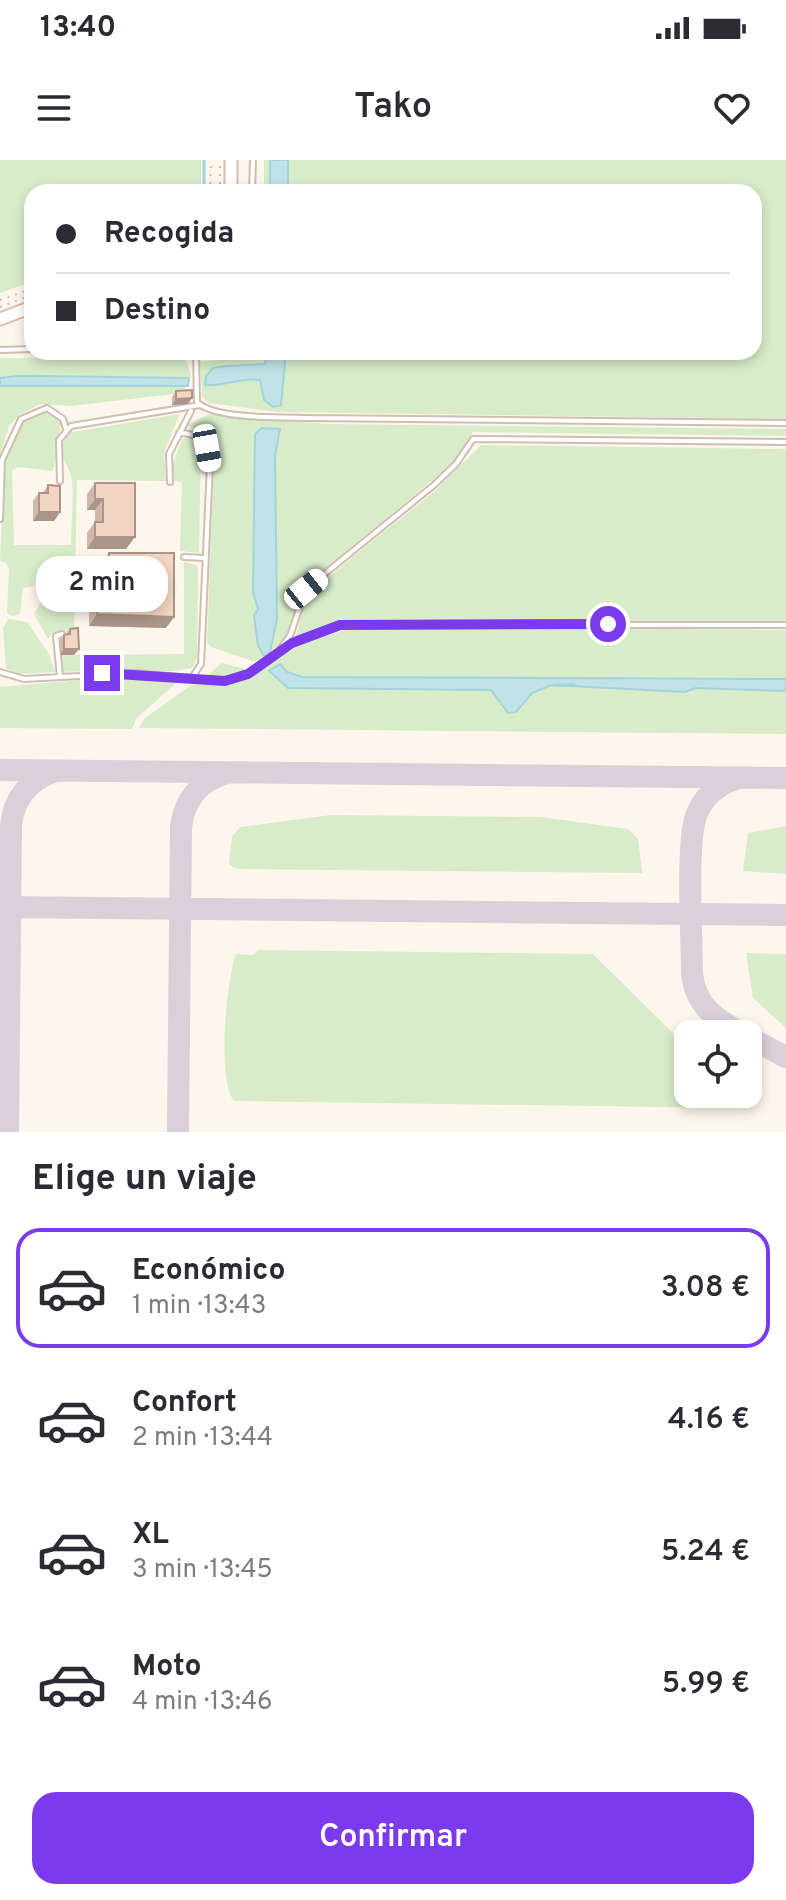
<!DOCTYPE html>
<html lang="es">
<meta charset="utf-8">
<style>
body{margin:0;font-family:Overpass,sans-serif;background:#f2f2f3;color:#2b2b33;height:100vh;display:flex;flex-direction:column;font-size:30px;white-space:nowrap}
*{box-sizing:border-box;margin:0}
p{font-size:26px;color:#7c7c81}
.icon{flex:none;width:44px;height:44px;fill:none;stroke:currentColor;stroke-width:2;stroke-linecap:round;stroke-linejoin:round}
.map{position:relative;height:972px;overflow:hidden}
.details{display:flex;flex-direction:column;background:#fff;flex:1}
.details>*{flex:none}
.hud{position:absolute;left:24px;top:24px;width:738px;height:176px;border-radius:24px;box-shadow:0 4px 12px #0003;display:grid;align-content:center;height:176px;padding:0 32px;background:#fff}
.buttons{position:absolute;left:674px;top:860px;display:grid;gap:16px}
.buttons a{display:grid;place-items:center;width:88px;height:88px;border-radius:16px;background:#fff;box-shadow:0 4px 12px #0003;font-size:40px}
.end{position:absolute;width:36px;height:36px;margin:-18px;border:10px solid #7c3aed;background:#fff;box-shadow:0 0 0 4px #fff}
.from{border-radius:50%}
.bubble{position:absolute;height:56px;border-radius:24px;background:#fff;box-shadow:0 4px 12px #0003;font-size:26px;font-weight:600;line-height:56px;text-align:center}
.car{position:absolute;width:24px;height:48px;margin:-24px -12px;border-radius:10px;box-shadow:0 0 6px 2px #0007;background:linear-gradient(#fff 24%,#345 0 40%,#fff 0 76%,#345 0 86%,#fff 0)}
.hud b{display:flex;align-items:center;gap:28px;height:76px;font-size:30px}
.hud b+b{border-top:2px solid #e1e1e2}
.hud i{width:20px;height:20px;background:#2b2b33}
ul{padding:0;list-style:none}
li{display:flex;align-items:center;gap:24px;height:120px;margin:0 16px 12px;padding:0 16px;border:4px solid transparent;border-radius:24px}
li div{flex:1}
li b{display:block;font-size:30px}
li em{font-style:normal;font-weight:600}
li.on{border-color:#7c3aed}
li>.icon{width:72px;height:72px;stroke-width:1.5}
h2{padding:0 32px;font-size:36px;line-height:96px}
.cta{display:flex;gap:16px;margin-top:auto;padding:16px 32px}
.cta a{flex:1;height:92px;border-radius:24px;background:#7c3aed;color:#fff;font-size:32px;font-weight:600;line-height:92px;text-align:center}
.status{display:flex;justify-content:space-between;align-items:center;height:56px;padding:0 40px;background:#fff;direction:ltr}
.status svg{height:22px;fill:currentColor}
header{display:flex;justify-content:space-between;align-items:center;height:104px;padding:0 32px;background:#fff;font-size:36px;font-weight:600}
.map>svg:first-child{display:block}
.green{fill:#d8ecc9}
.water{fill:#bfe3e8;stroke:#a5d3da;stroke-width:2}
.lines{fill:none;stroke-linecap:round;stroke-linejoin:round}
.stream{stroke:#a5d3da;stroke-width:3}
.taxiway{stroke:#dbcfda;stroke-width:22}
.lane-casing{stroke:#d1beb0;stroke-width:8}
.secondary-casing{stroke:#d6c0b0;stroke-width:15}
.path{stroke:#d9b8a5;stroke-width:2;stroke-dasharray:2 6;stroke-linecap:butt}
.lane{stroke:#fff;stroke-width:4}
.secondary{stroke:#fff;stroke-width:11}
.wall{fill:#d1b7a8}
.shaded-wall{fill:#aa9588}
.building{fill:#f3d5c3;stroke:#aa9588;stroke-width:2}
.route{stroke:#7c3aed;stroke-width:10}
</style>
<div class="status"><b>13:40</b><svg viewBox="0 0 49 12"><path d="M0 12V9h3v3zM5 12V6h3v6zM10 12V3h3v9zM15 12V0h3v12zM26 1h20v11H26zM47 4h2v5h-2z"/></svg></div>
<header><svg class="icon" aria-label="menu" viewBox="0 0 24 24"><path d="M4 6h16M4 12h16M4 18h16"/></svg>Tako<svg class="icon" aria-label="heart" viewBox="0 0 24 24"><path d="M12 20l-8-8c-3-5 5-10 8-4 3-6 11-1 8 4z"/></svg></header>
<div class="map">
<svg width="786" height="972" viewBox="0 0 786 972">
<rect width="100%" height="100%" fill="#fdf6ec"/>
<path class="green" d="M0,0H201V32H32V122L0,133Z
M264,0H786V259L277,252L209,243L202,236L200,202L218,200L237,192H754V32H264Z
M0,198L186,200L191,216L182,233L71,246L41,244L20,254L9,266L0,296Z
M38,250L51,253L61,263L54,307L52,311L18,307L12,310L14,385H71C71,364 74,341 72,321C70,302 54,299 68,273L180,254L164,292L166,321L77,320L74,472H54L48,479L34,454L43,438L51,439L53,436L42,430L40,420L36,421L34,426L23,428L20,454L12,456L7,453L9,409L6,403L0,401L5,291L26,255Z
M209,254L328,264L786,269V276L473,272L453,303L302,428L290,469L270,498L252,501L211,487L207,482L214,302L206,272L187,265Z
M191,278L201,286L199,393L180,391L182,322L175,321L172,307L182,279Z
M481,285L786,289V462L362,461L331,465L295,480L307,434L436,330Z
M184,402L197,405L198,411L197,497L193,507C181,515 88,510 63,512L60,495L184,494Z
M8,459L27,462L49,494L55,512L20,514L6,509L3,468Z
M358,467L786,470V574L139,568L144,559L191,525L240,521L309,480Z
M222,503L249,510L231,518L203,519Z
M128,516L176,523L137,558L132,569L0,568V527Z
M331,655L541,657L628,669L638,679L642,710V713L237,709L229,704L232,677L240,667Z
M786,666V714L743,711L748,673Z
M258,790L593,794L688,888V934H734L739,943L732,948L234,941C217,919 226,821 236,794L253,795Z
M746,793L786,794V868L753,838Z"/>
<path class="water" d="M270,0H288V32H270Z
M266,192H286L281,245L273,247L264,240L260,220C240,217 224,227 205,225L206,216L213,208L226,206L265,204Z
M17,216H38L189,218L188,226H0V218Z
M262,268L280,269L275,296L277,459L270,492L264,496L258,486L254,455L258,449L253,432L255,274Z
M280,504L287,512L302,517L786,519V531L696,528L685,532L551,525L532,533L516,552L508,553L491,530L288,528L269,511Z"/>
<g class="lines">
<path class="stream" d="M204,32V0
M554,525H574"/>
<path class="taxiway" d="M0,610L786,618
M736,619C717,625 703,637 696,656C686,686 692,778 692,814C696,847 716,859 743,874
M0,747L786,755
M748,877L786,897
M8,972L11,665C14,639 28,621 53,612
M178,972L181,667C184,641 199,621 225,614"/>
<g class="lane-casing">
<path id="lane" d="M252,32L253,0
M0,190L32,189
M196,192L197,242C214,260 287,257 312,258L786,263
M179,273C201,273 206,284 210,304L201,504L191,519
M60,321L59,280L71,266L200,245
M170,322L169,294L191,251
M0,359L2,300L21,259L47,248L63,259L66,269
M184,397L205,398
M278,492L290,476L306,429L434,325L456,304L473,279L786,282
M0,512L24,519L135,513L225,521L248,514L292,483L340,465H786
M60,517L56,476L62,474"/>
</g>
<g class="secondary-casing">
<path id="secondary" d="M231,32V0
M0,159L32,147"/>
</g>
<path class="path" d="M210,32L211,0
M220,32V0
M0,140L32,129
M0,147L32,135"/>
<use href="#lane" class="lane"/>
<use href="#secondary" class="secondary"/>
</g>
<path class="wall" d="M176,231L188,244L172,245V237Z
M95,323L126,389H87V373L95,362V350H87V334Z
M48,325L60,352L54,361H33V341L39,333H43Z
M109,393L166,468L89,466V435L97,423H101V404Z
M70,469L74,495H60V480Z"/>
<path class="shaded-wall" d="M192,238L188,244L172,245L176,239Z
M95,339H103L95,350H87Z
M39,352H60L54,361H33Z
M95,377H135L126,389H87Z
M97,454L174,457L166,468L89,466Z
M64,489H79L74,495H60Z"/>
<path class="building" d="M192,230V238L176,239V231Z
M95,323H135V377H95V362H103V339H95Z
M48,325L60,326V352H39V333H48Z
M109,393H174V457L97,454V423H109Z
M78,468L79,489H64V475L70,474V469Z"/>
<g class="lines">
<path class="route" d="M102,513L225,521L248,514L292,483L340,465L608,464"/>
</g>
</svg>
<div class="buttons">
<a><svg class="icon" aria-label="locate" viewBox="0 0 24 24"><circle cx="12" cy="12" r="6"/><path d="M12 2v4M12 18v4M2 12h4M18 12h4"/></svg></a>
</div>
<i class="end from" style="left:608px;top:464px"></i>
<i class="end" style="left:102px;top:513px"></i>
<div class="bubble" style="left:36px;top:396px;width:132px">2 min</div>
<i class="car" style="left:207px;top:288px;rotate:170deg"></i>
<i class="car" style="left:306px;top:429px;rotate:51deg"></i>
<div class="hud">
<b><i class="from"></i>Recogida</b>
<b><i></i>Destino</b>
</div>
</div>
<section class="details">
<h2>Elige un viaje</h2>
<ul>
<li class="on"><svg class="icon" aria-label="car" viewBox="0 0 24 24"><path d="M5 17H2v-5l4-1 3-4h7l3 4 3 1v5h-3M9 17h6M6 11h13"/><circle cx="7" cy="17" r="2"/><circle cx="17" cy="17" r="2"/></svg><div><b>Económico</b><p>1 min · 13:43</p></div><em>3.08 €</em></li>
<li><svg class="icon" aria-label="car" viewBox="0 0 24 24"><path d="M5 17H2v-5l4-1 3-4h7l3 4 3 1v5h-3M9 17h6M6 11h13"/><circle cx="7" cy="17" r="2"/><circle cx="17" cy="17" r="2"/></svg><div><b>Confort</b><p>2 min · 13:44</p></div><em>4.16 €</em></li>
<li><svg class="icon" aria-label="car" viewBox="0 0 24 24"><path d="M5 17H2v-5l4-1 3-4h7l3 4 3 1v5h-3M9 17h6M6 11h13"/><circle cx="7" cy="17" r="2"/><circle cx="17" cy="17" r="2"/></svg><div><b>XL</b><p>3 min · 13:45</p></div><em>5.24 €</em></li>
<li><svg class="icon" aria-label="car" viewBox="0 0 24 24"><path d="M5 17H2v-5l4-1 3-4h7l3 4 3 1v5h-3M9 17h6M6 11h13"/><circle cx="7" cy="17" r="2"/><circle cx="17" cy="17" r="2"/></svg><div><b>Moto</b><p>4 min · 13:46</p></div><em>5.99 €</em></li>
</ul>
<div class="cta"><a>Confirmar</a></div>
</section>
